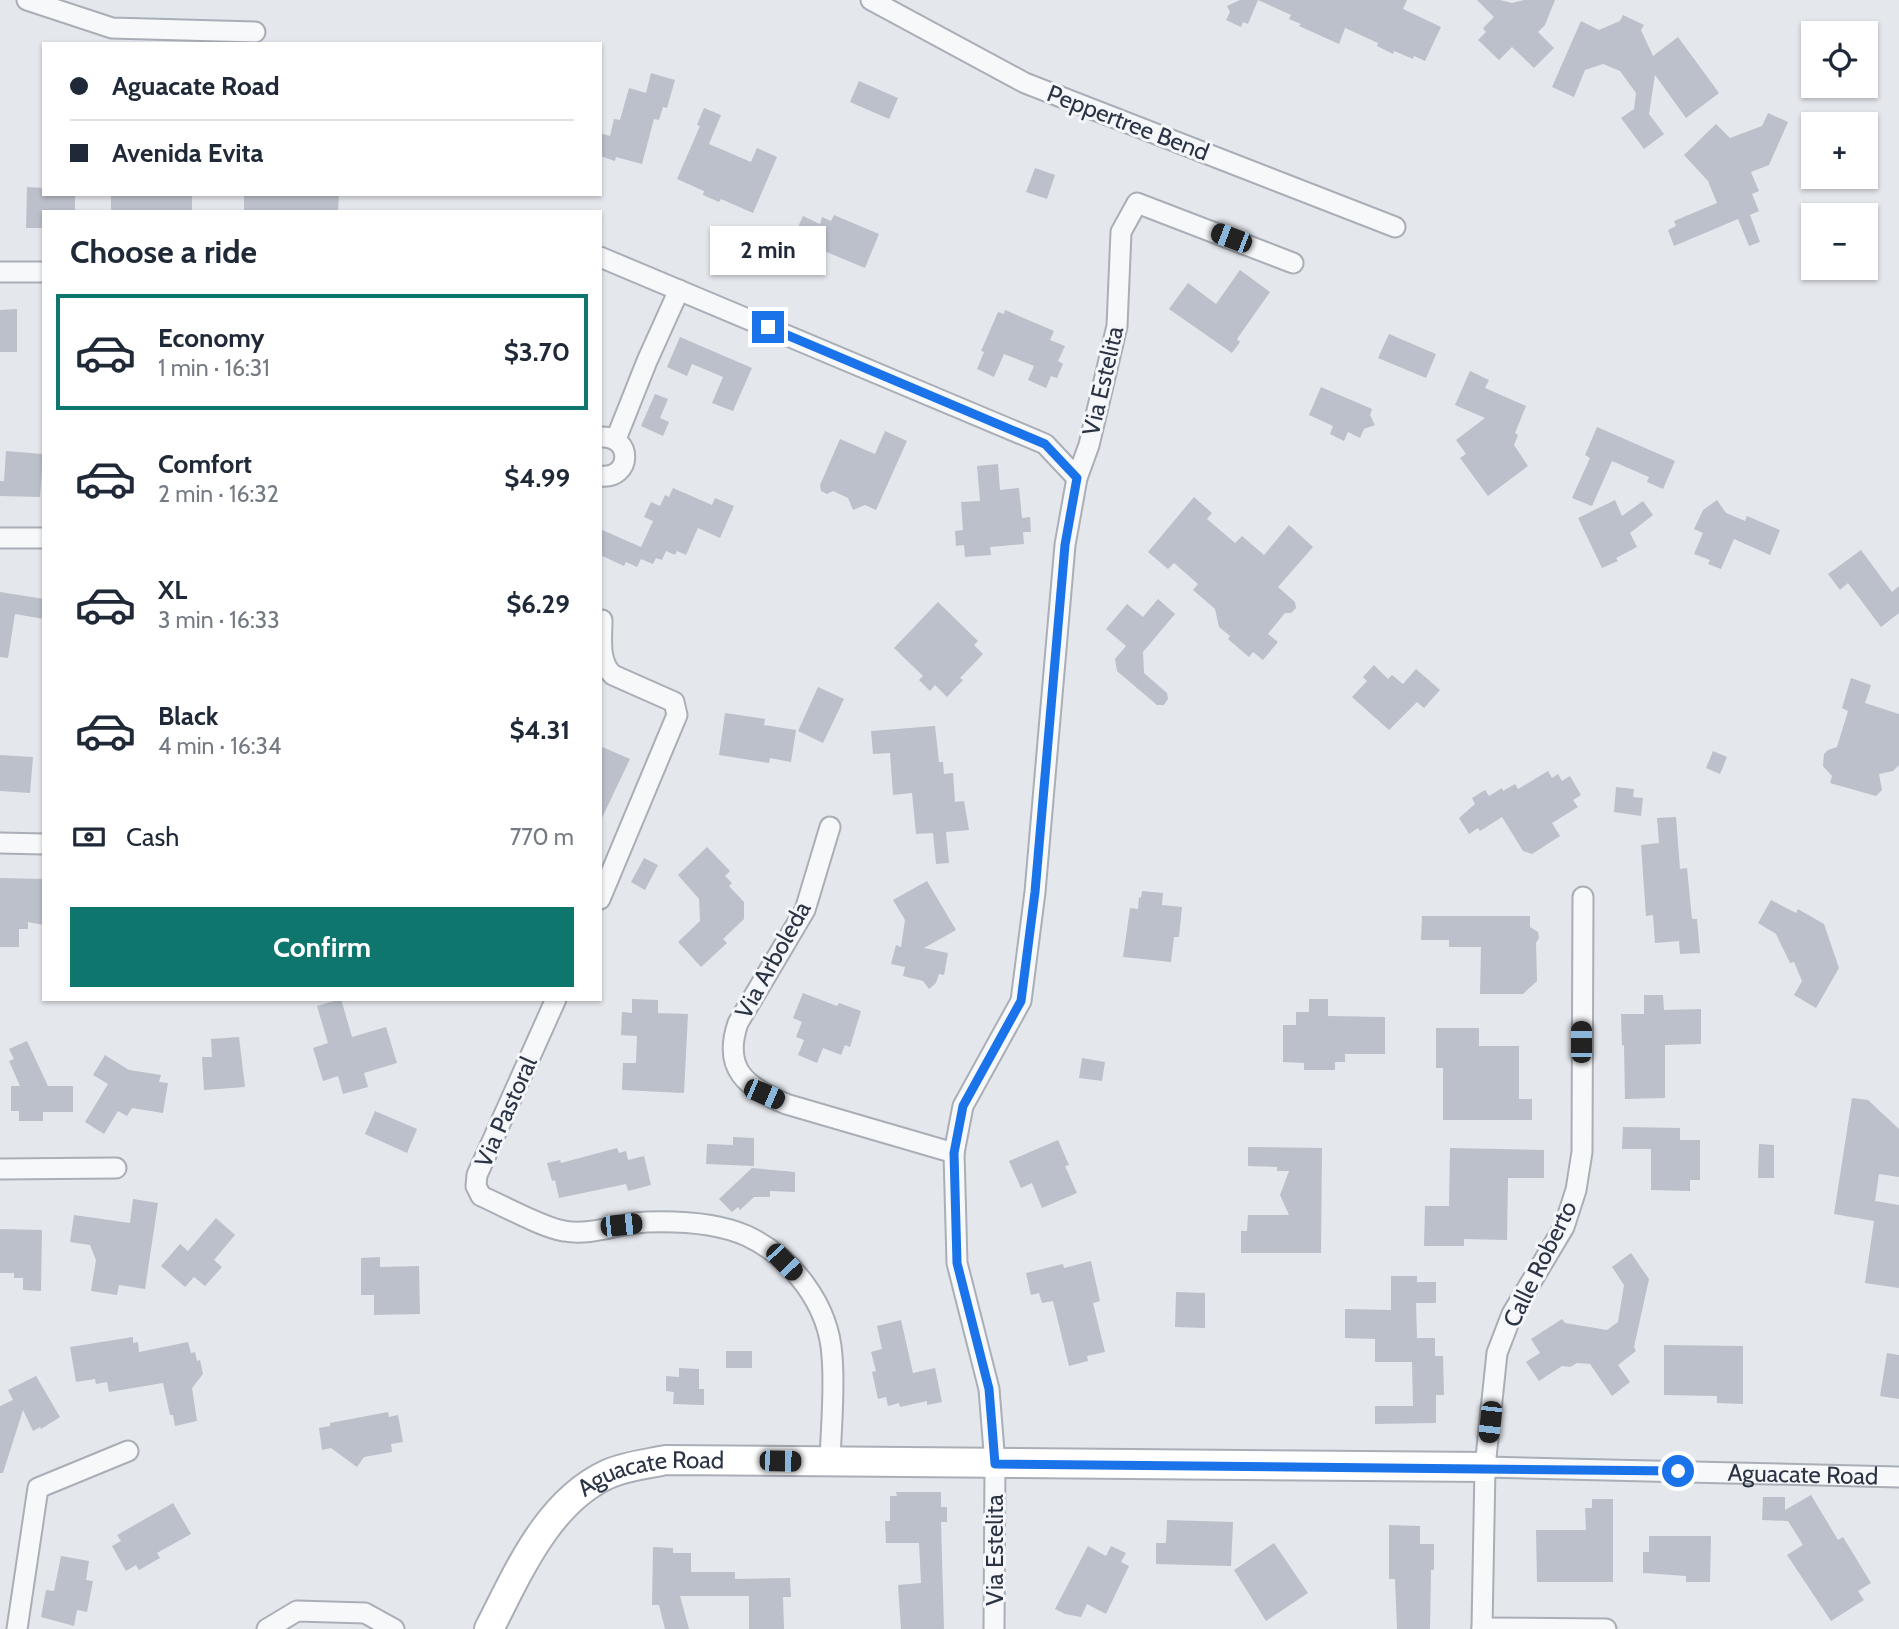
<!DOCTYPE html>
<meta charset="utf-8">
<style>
body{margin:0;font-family:Cabin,sans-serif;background:#f2f2f3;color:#1f2937;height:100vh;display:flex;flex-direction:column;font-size:26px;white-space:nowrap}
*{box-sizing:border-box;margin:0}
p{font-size:23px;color:#747a83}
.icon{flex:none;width:38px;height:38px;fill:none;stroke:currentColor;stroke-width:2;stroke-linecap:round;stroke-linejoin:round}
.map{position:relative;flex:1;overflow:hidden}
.sheet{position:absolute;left:42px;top:210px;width:560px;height:791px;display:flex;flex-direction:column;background:#fff;border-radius:0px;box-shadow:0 2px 5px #0004}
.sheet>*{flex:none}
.banner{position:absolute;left:42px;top:42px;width:560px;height:154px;border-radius:0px;box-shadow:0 2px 5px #0004;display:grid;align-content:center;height:154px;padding:0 28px;background:#fff}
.tools{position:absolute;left:1801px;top:21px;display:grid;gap:14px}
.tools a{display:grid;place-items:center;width:77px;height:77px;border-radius:0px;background:#fff;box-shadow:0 2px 5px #0004;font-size:35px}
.end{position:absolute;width:32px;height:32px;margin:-16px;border:9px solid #1a73e8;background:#fff;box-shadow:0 0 0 4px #fff}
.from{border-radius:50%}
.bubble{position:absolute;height:49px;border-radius:0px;background:#fff;box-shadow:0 2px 5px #0004;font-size:23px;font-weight:800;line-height:49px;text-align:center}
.car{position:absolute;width:21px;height:42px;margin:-21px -10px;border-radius:9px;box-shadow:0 0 5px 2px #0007;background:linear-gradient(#222 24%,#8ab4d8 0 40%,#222 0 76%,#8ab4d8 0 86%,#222 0)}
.banner b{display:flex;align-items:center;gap:24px;height:66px;font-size:26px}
.banner b+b{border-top:2px solid #e0e1e3}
.banner i{width:18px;height:18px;background:#1f2937}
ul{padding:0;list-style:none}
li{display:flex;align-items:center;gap:21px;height:116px;margin:0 14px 10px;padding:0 14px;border:4px solid transparent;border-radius:0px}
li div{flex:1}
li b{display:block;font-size:26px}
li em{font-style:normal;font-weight:800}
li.selected{border-color:#0f766e}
li>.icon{width:63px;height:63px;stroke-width:1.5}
h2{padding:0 28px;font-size:32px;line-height:84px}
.pay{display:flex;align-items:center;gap:18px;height:77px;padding:0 28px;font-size:26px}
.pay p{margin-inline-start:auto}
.primary-button{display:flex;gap:14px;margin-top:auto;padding:14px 28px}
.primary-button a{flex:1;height:80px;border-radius:0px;background:#0f766e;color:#fff;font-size:28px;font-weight:800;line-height:80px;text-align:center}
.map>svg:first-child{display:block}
.building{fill:#bbc0ca}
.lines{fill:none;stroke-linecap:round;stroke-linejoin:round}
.street-casing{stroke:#a9aeb7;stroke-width:23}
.secondary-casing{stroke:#a9aeb7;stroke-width:32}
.street{stroke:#f7f8fa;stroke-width:19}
.secondary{stroke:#fff;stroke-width:28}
.route{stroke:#1a73e8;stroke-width:9}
.labels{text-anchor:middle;stroke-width:6;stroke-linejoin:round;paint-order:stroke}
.street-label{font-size:24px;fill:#2b3445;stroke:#f4f6f9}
</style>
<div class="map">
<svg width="1899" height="1629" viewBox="0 0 1899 1629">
<rect width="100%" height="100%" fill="#e4e7ec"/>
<path class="building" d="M1240,0H1407L1403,9L1441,27L1425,61L1414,56L1413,59L1394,51L1393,54L1377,46L1378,43L1345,28L1339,44L1299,26L1301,24L1289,19L1291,15L1258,0L1248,24L1243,22L1241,27L1226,20L1230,12L1227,6Z
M1477,0H1500L1512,3L1524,0H1555L1545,25L1538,32L1554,48L1534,68L1512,47L1499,60L1478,40L1486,32L1483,28L1494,17Z
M1623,15L1644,25L1641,30L1653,56L1678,37L1719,93L1686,118L1655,75L1649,114L1664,134L1644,149L1621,118L1634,109L1636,93L1620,71L1603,64L1585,70L1574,97L1552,87L1581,21L1599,30L1620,21Z
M651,73L675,80L667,108L663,107L659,120L654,119L642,164L616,157L615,161L600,156V133L610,136L614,119L620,120L629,88L646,93Z
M859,81L898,98L889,119L850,102Z
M704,108L721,115L709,144L751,162L757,148L777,157L753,213L721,199L719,202L703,195L704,191L677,179L700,126L697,125Z
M1768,113L1788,122L1769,165L1751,172L1759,191L1752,194L1759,211L1750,215L1760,242L1749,246L1738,219L1674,246L1668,230L1676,226L1674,221L1717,203L1708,181L1684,155L1716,124L1730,138L1762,126Z
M1035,168L1055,175L1047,199L1026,192Z
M27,187L44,188V194H75V211L44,212V228H26Z
M111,194H192V212H111Z
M244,194H339L338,212H244Z
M834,215L879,234L865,268L793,238L803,216L820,224L822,217L831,221Z
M1240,270L1270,292L1237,339L1240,342L1232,353L1169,309L1188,283L1216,304Z
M17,309V352H0V310Z
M1005,310L1054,331L1050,340L1065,346L1058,361L1063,364L1057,378L1051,376L1046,388L1028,380L1034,366L1004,354L994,377L977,369L984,352L981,351L998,312L1004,314Z
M1389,334L1436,354L1426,378L1378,358Z
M680,337L752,368L733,411L712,403L723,377L692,364L687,376L667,367Z
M1470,371L1489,380L1485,388L1526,406L1515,433L1518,435L1514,445L1528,466L1488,496L1460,458L1466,454L1456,440L1485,418L1455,405Z
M1321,387L1372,409L1370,415L1375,425L1364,429L1360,438L1348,432L1344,441L1330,434L1333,426L1309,415Z
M655,394L668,399L660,418L669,422L663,436L641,426Z
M1597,427L1675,461L1663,489L1647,482L1649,477L1612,461L1592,506L1572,498L1590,458L1585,455Z
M885,431L907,441L876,510L865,505L853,510L848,498L833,491L827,494L821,491L820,485L840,439L875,454Z
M6,451L43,454L40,497L0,496V481H4Z
M998,464L1000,490L1019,488L1022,518L1030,517L1031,532H1023L1024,544L990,547L991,555L965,557L964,545L956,546L955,531L963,530L961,502L980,501L977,466Z
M673,488L712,505L715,498L734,506L720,538L698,528L686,555L677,551L675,555L666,551L662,560L656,558L653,564L641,559L637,567L626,562L624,566L600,555V529L641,547L653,521L644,517L651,502L660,506L665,495L669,497Z
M1194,497L1212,513L1207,519L1235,543L1242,536L1264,555L1289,525L1313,547L1278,587L1295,602L1296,608L1291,613H1285L1268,634L1278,642L1263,660L1253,652L1249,657L1228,639L1230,636L1219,627L1215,609L1193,590L1198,584L1174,563L1168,569L1148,552Z
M1615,500L1622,516L1643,501L1653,515L1630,533L1637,547L1616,558L1618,561L1602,568L1578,518Z
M1717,500L1726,513L1745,521L1747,516L1780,530L1770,555L1734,539L1721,569L1708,564L1710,560L1694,554L1703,533L1694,529L1703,510Z
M1861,550L1892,592L1899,586V613L1881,627L1848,583L1840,590L1828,574Z
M0,592L44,599V619L15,614L8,658L0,657Z
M1158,599L1175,614L1143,652L1144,673L1167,693L1168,699L1164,705H1157L1117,671L1115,659L1126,646L1106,629L1127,604L1143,617Z
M938,602L978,641L974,645L983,654L960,678L963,680L947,697L935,685L930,691L919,680L923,676L894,648Z
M1374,665L1388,679L1392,675L1403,684L1416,669L1440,690L1424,708L1417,702L1389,730L1352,697L1367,681L1363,677Z
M1851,678L1871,685L1865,703L1899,714V765L1893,771L1879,774L1882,790L1876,796L1830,783L1832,776L1823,766L1824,754L1828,750L1837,747L1848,711L1842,708Z
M818,687L844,699L823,743L798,731Z
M725,713L765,719L764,725L796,730L791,762L770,758L769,763L719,755Z
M935,726L939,762H943L944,774L953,773L955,802L964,801L969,830L946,832L949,863L936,864L933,833L916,834L912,793L893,795L890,753L873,754L871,731Z
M600,746L630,759L600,822Z
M1713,751L1727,757L1720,774L1706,768Z
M0,755L33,757L30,793L0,791Z
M1548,771L1552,778L1558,774L1562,781L1570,776L1581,795L1573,800L1578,807L1552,823L1560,836L1532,854L1523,851L1502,817L1480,831L1478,828L1469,834L1459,818L1475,804L1472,798L1485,790L1489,796L1502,788L1503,791L1515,784L1518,789Z
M1616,787L1634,789L1633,797L1643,798L1641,816L1614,812Z
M1676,817L1680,869L1687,868L1692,919H1697L1700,953L1680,954L1679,941L1655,943L1653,915L1646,916L1641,845L1659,843L1657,818Z
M707,847L730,871L725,876L732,883L729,886L744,902V919L723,939L727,943L701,967L678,942L700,921L699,899L678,875Z
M644,858L658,865L645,890L631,882Z
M0,878L44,879V925L28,922V929H19V947H0Z
M927,881L956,930L924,948L948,953L944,975L939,974L936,983L929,989L923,981L903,976L905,967L891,964L896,945L901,947L905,920L893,900Z
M1142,891L1163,893L1162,905L1182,907L1179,937H1174L1171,962L1123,957L1130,908L1138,909L1139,897L1141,898Z
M1771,900L1796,913L1798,909L1824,924L1839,968L1816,1008L1794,995L1802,981L1794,962L1790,963L1776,934L1758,923Z
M1422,916H1530V927L1538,932L1539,938L1536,943L1537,981L1523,994H1480L1481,947H1449V940H1421Z
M803,993L837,1006L839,1003L861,1011L850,1047L845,1045L841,1055L823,1048L817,1063L798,1055L804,1040L796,1037L802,1022L793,1018Z
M1644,995H1663L1664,1010L1701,1009V1044L1665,1045V1098L1625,1099L1624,1045L1622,1046L1621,1014H1644Z
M341,999L352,1037L386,1027L397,1063L364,1073L368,1087L343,1094L338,1076L323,1081L313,1048L328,1043L317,1006Z
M632,999L658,1000V1013L688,1014L684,1093L622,1090L623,1063H636L637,1036L621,1035L622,1012L632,1013Z
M1309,999H1328V1016L1385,1017V1054H1345V1062H1335V1070H1304V1063L1283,1062V1025H1296V1012H1309Z
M1436,1028H1479V1046H1519V1099H1532V1120H1443V1068H1436Z
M239,1037L245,1087L204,1090L202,1057H212L211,1039Z
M27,1041L48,1086H73V1112H43V1121H19V1111H11V1086H20L9,1061L14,1059L9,1049Z
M105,1055L129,1070L161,1075L159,1082L168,1083L163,1113L132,1108L127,1116L118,1111L104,1134L85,1122L108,1084L93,1075Z
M1082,1058L1105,1062L1102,1081L1079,1078Z
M1852,1098L1868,1100L1899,1129V1177L1879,1174L1875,1201L1899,1205V1288L1865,1283L1874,1221L1834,1214Z
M375,1111L417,1129L407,1153L365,1134Z
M1623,1127L1680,1128V1140H1700V1180H1690V1191L1651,1190V1149H1622Z
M733,1137L754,1138V1166L706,1164L707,1144L733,1145Z
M1058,1140L1069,1165L1065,1166L1077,1193L1042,1208L1032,1183L1021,1188L1009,1161Z
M1759,1144L1774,1145V1178H1758Z
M1248,1147L1322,1148L1321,1253H1241V1231H1247L1248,1215H1289L1280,1195L1289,1171H1277V1167L1248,1166Z
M617,1148L619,1153L626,1151L628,1160L644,1156L651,1185L628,1191L626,1184L559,1198L555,1180L552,1181L547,1163L560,1160L561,1163Z
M1450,1148L1544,1150V1178H1508L1507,1240L1464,1239V1246H1424L1425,1206H1449Z
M752,1168L795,1172V1192L770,1191V1197H754L740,1210L738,1207L732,1212L719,1199Z
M133,1199L158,1203L145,1289L119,1285L117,1295L91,1291L96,1260L90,1245L70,1242L74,1215L130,1223Z
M216,1218L235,1235L214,1260L222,1267L205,1286L194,1277L185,1287L161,1266L180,1244L188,1251Z
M0,1229L42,1230L41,1291L23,1290V1278H14V1273H0Z
M1631,1253L1649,1279L1634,1347L1636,1351L1618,1365L1630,1382L1612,1396L1590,1364L1577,1363L1570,1367L1562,1366L1539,1381L1526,1362L1540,1353L1531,1339L1562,1319L1565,1323L1607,1330L1618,1322L1624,1285L1612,1267Z
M380,1257V1267L419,1266L420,1314L374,1315V1295H361V1258Z
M1091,1261L1100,1301L1093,1303L1105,1352L1087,1356L1088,1361L1069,1366L1053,1301L1042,1303L1039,1293L1031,1295L1026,1273L1063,1264L1064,1268Z
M1391,1276H1417V1282H1436V1303H1416L1417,1338H1435V1356H1443L1444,1395H1436V1423L1375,1424V1406H1413L1412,1362H1375V1339L1345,1338V1309L1391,1310Z
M1176,1292L1205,1293V1328L1175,1327Z
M901,1320L913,1373L935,1368L942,1402L927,1405V1401L900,1407L899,1403L888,1406L886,1397L878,1399L872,1372L876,1371L871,1352L882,1349L877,1326Z
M133,1337V1343L138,1342L139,1352L188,1342L191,1353L195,1352L197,1361L200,1360L203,1374L192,1388L197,1421L175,1426L173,1415H170L163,1383L109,1392L107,1382L96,1384L95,1379L76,1382L70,1347Z
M1664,1345L1743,1346V1404L1717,1403V1396L1664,1395Z
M726,1351H752V1368H726Z
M1887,1353L1899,1355V1399L1880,1396Z
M679,1368L699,1369V1389H704V1405L673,1404L674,1392L666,1391V1376L679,1377Z
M36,1376L60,1417L41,1429L40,1427L33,1431L23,1410L3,1473H0V1406L13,1400L8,1390Z
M388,1412L389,1417L398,1415L403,1442L391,1444L392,1452L364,1457L357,1467L331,1448L322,1450L319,1428L330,1426V1423Z
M896,1492H941V1507H947V1522H941L944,1629H901L898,1585L921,1583L919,1543H886L885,1521H890V1496H897Z
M1811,1495L1838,1540L1843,1537L1871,1583L1858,1591L1864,1600L1831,1621L1787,1555L1803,1545L1788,1521L1762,1520L1763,1497H1785V1510Z
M1592,1499H1613V1582H1537L1536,1530H1586L1585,1508H1592Z
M173,1503L191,1534L157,1553L160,1558L139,1570L136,1565L126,1571L112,1546L121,1541L117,1535Z
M1167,1520L1233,1522L1231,1566L1156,1564V1543H1166Z
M1389,1525L1420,1526V1544H1434V1570H1431L1430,1629H1397L1395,1579H1389Z
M1649,1536H1711L1710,1582H1686V1576L1643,1573V1552H1649Z
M1274,1543L1308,1593L1266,1621L1234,1570Z
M1088,1546L1106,1556L1111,1546L1126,1553L1121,1562L1129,1566L1106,1614L1087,1604L1081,1617L1065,1614L1055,1609Z
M653,1547L673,1548V1553H691V1572H735V1579L790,1578L791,1597H783L784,1629H749V1596H680L689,1629H665L659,1605H652Z
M61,1556L89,1561L86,1580L93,1581L87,1612L77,1610L74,1626L41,1617L46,1590L54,1591Z"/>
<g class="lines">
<g class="street-casing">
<g id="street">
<path d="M27,0L112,28L255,32"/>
<path d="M871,0L1025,83L1395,227"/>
<path d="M600,257L1045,444L1077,478"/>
<path d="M0,272H44"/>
<path d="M600,437C634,435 632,480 600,476"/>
<path d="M616,439L647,361L679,290"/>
<path d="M0,538H44"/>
<path d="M830,827L805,910L738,1023C722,1070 747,1087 786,1104L954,1153"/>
<path d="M0,843L44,844"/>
<path d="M600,899L677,715L674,702L613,675C598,662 602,638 602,620"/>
<path d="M556,999L477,1175L476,1186L481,1196C502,1205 543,1228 564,1231C593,1236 619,1223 647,1222C678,1221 718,1223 747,1236C792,1257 829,1305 832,1356C835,1391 831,1427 830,1462"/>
<path d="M0,1169L116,1168"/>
<path id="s1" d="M1485,1467L1899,1477"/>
<path d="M1482,1628L1606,1629"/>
<path d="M17,1629L38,1488L128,1451"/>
<path d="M267,1629L297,1611L365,1613L394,1629"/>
<path d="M994,1629L995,1464L989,1389L957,1263L954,1153L963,1106L1021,1001L1035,892L1065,545L1077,478L1089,445L1117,326L1121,232L1137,203L1293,263"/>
<path d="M1482,1629L1485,1467L1497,1353L1512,1314L1564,1227L1576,1190L1582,1152L1583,897"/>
</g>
</g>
<g class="secondary-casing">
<g id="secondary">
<path id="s2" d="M489,1629C518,1573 547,1502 608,1474C626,1466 646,1464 666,1460L1485,1467"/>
</g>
</g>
<use href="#street" class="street"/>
<use href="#secondary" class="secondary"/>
</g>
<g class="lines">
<path class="route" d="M768,327L1045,444L1077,478L1065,545L1035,892L1021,1001L963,1106L954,1153L957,1263L989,1389L995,1464L1678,1471"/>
</g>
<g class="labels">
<g class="street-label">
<text transform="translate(1128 123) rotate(21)" y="8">Peppertree Bend</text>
<text transform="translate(1103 381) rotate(-77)" y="8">Via Estelita</text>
<text transform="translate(773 960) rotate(-61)" y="8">Via Arboleda</text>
<text transform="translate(506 1112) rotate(-66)" y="8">Via Pastoral</text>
<text transform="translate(1540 1264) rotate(-64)" y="8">Calle Roberto</text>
<text dy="8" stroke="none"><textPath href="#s1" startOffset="318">Aguacate Road</textPath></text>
<text dy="8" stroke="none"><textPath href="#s2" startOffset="242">Aguacate Road</textPath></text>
<text transform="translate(995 1550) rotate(-90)" y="8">Via Estelita</text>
</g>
</g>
</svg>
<div class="tools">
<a><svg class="icon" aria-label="locate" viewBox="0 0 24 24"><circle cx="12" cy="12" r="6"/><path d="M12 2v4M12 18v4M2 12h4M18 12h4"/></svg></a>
<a>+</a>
<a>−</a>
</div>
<i class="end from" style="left:1678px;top:1471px"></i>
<i class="end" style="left:768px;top:327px"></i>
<div class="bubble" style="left:710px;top:226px;width:116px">2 min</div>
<i class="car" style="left:1231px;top:238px;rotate:291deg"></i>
<i class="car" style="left:1581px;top:1042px;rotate:0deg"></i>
<i class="car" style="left:764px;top:1094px;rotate:113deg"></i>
<i class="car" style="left:621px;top:1225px;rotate:84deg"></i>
<i class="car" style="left:784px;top:1262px;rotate:136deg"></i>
<i class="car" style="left:1490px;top:1422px;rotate:186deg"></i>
<i class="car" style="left:780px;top:1461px;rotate:91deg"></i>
<div class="banner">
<b><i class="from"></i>Aguacate Road</b>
<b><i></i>Avenida Evita</b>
</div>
<section class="sheet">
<h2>Choose a ride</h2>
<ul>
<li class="selected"><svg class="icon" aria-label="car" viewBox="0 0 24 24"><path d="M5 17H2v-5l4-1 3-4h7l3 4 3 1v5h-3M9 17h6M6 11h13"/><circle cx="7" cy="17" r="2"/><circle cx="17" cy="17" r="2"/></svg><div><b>Economy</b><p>1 min · 16:31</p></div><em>$3.70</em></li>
<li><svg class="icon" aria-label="car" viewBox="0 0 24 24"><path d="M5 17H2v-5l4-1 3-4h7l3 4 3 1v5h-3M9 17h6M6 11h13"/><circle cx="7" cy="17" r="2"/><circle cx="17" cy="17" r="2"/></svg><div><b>Comfort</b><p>2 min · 16:32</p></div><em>$4.99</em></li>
<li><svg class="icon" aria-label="car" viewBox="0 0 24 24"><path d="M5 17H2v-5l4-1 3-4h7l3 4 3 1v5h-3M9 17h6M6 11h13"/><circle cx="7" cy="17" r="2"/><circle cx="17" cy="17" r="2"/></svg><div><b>XL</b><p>3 min · 16:33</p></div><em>$6.29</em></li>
<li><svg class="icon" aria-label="car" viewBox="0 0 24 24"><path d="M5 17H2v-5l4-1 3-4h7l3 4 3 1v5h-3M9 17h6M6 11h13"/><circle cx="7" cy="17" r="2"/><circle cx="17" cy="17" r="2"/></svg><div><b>Black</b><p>4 min · 16:34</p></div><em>$4.31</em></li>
</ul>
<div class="pay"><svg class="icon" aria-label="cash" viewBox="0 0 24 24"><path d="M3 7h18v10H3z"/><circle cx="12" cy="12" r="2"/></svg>Cash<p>770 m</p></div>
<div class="primary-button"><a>Confirm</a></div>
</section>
</div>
